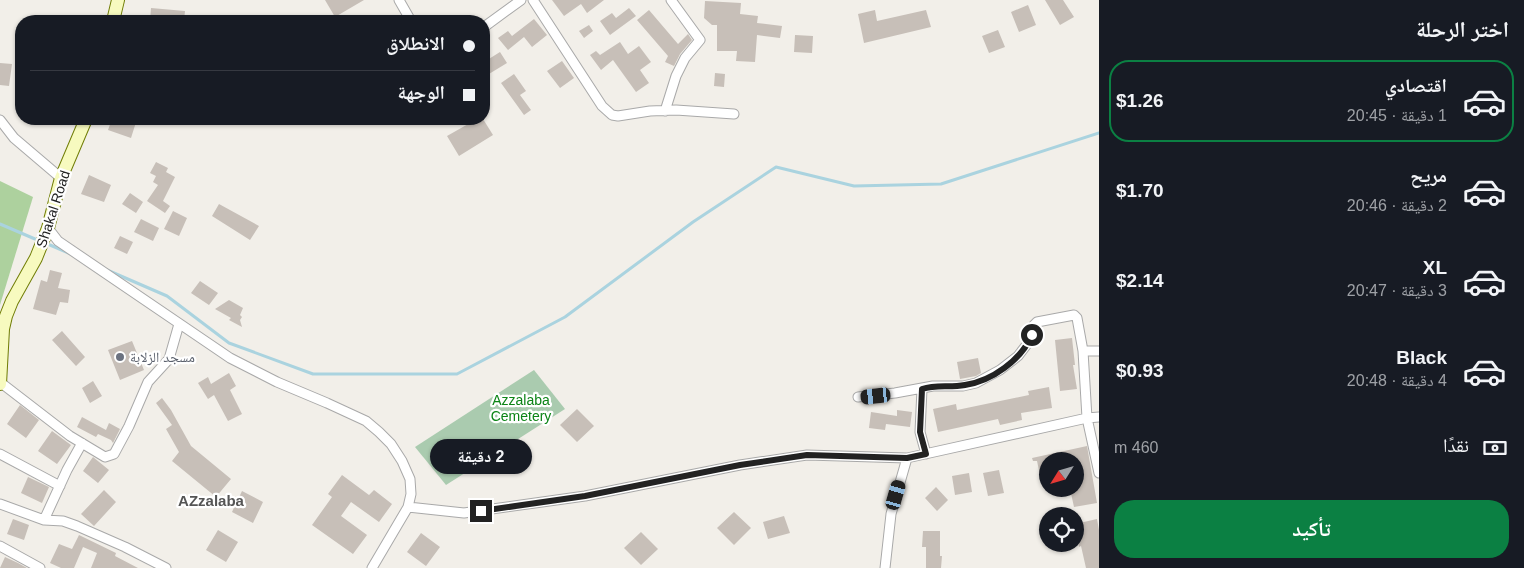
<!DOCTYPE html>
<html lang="ar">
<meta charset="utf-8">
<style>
body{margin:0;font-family:Arial,"Noto Naskh Arabic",sans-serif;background:#242831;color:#f1f3f6;direction:rtl;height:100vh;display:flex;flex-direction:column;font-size:19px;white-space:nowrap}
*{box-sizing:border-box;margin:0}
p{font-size:16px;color:#9ea1a6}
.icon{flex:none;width:28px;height:28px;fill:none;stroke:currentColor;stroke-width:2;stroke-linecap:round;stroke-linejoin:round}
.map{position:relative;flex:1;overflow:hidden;direction:ltr}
.details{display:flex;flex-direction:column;background:#171b24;width:425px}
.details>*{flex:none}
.hud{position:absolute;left:15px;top:15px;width:475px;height:110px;border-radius:20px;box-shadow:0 1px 4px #0004;direction:rtl;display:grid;align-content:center;height:110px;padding:0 15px;background:#171b24}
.needle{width:32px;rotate:233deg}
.fabs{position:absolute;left:1039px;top:452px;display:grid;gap:10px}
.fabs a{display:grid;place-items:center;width:45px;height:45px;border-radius:50%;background:#171b24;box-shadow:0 1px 4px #0004;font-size:25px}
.end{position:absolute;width:22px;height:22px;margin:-11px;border:6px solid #222;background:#fff;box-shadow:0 0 0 2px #fff}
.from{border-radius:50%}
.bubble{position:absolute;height:35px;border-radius:18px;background:#171b24;box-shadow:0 1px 4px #0004;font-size:16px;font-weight:700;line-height:35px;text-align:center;direction:rtl}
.car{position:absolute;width:15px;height:30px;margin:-15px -8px;border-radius:6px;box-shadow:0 0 4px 1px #0007;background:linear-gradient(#222 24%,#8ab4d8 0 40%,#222 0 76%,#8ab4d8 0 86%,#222 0)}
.hud b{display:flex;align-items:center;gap:18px;height:48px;font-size:19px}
.hud b+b{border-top:1px solid #363941}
.hud i{width:12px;height:12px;background:#f1f3f6}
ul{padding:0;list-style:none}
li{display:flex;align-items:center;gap:15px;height:82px;margin:0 10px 8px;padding:0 5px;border:2px solid transparent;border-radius:20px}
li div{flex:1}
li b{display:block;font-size:19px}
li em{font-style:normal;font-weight:700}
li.current{border-color:#0b8043}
li>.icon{width:45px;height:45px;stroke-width:1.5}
h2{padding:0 15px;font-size:22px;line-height:60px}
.pay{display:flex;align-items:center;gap:12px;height:55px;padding:0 15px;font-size:19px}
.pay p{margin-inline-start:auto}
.button{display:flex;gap:10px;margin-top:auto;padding:10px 15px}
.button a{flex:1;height:58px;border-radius:20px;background:#0b8043;color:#fff;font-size:20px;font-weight:700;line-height:58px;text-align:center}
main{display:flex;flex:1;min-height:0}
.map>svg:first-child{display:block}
.forest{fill:#add19e}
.cemetery{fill:#aacbaf}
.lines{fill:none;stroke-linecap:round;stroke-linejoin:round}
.stream{stroke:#aad3df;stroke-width:3}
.building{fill:#c7bfb8}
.street-casing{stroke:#a9a9a9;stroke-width:11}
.secondary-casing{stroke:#707d05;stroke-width:14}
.street{stroke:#fff;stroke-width:9}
.secondary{stroke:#f7fabf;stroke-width:12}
.route{stroke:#222;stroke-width:6}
.worship-dot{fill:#6b7280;stroke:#fff;stroke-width:2}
.labels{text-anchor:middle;stroke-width:4.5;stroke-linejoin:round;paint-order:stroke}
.street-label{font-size:14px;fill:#222;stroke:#fff}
.worship-label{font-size:14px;fill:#5b616d;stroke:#fff;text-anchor:start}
.park-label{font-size:14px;fill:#0c8416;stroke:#fff}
.neighbourhood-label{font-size:15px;font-weight:bold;fill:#555;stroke:#fff}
</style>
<main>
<section class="details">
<h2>اختر الرحلة</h2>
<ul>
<li class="current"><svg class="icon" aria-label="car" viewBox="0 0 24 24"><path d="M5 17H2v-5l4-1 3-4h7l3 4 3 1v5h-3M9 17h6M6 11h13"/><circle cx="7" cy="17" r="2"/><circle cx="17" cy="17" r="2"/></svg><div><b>اقتصادي</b><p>1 دقيقة · 20:45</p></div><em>$1.26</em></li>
<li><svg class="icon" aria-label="car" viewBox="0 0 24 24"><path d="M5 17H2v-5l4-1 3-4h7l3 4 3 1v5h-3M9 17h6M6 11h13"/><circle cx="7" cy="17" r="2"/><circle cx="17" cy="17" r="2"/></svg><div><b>مريح</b><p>2 دقيقة · 20:46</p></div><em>$1.70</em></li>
<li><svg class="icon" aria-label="car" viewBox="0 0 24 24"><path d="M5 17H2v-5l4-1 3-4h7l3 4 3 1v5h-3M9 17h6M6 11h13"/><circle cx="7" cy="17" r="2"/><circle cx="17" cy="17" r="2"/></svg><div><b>XL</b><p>3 دقيقة · 20:47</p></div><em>$2.14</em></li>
<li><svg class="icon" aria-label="car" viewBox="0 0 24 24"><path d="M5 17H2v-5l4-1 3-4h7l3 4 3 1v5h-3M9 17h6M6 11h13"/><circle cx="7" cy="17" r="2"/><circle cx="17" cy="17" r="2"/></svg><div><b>Black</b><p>4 دقيقة · 20:48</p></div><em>$0.93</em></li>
</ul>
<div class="pay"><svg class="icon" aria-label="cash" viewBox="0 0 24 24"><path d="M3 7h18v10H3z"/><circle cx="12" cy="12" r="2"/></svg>نقدًا<p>460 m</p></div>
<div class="button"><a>تأكيد</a></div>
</section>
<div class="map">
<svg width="1099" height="568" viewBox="0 0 1099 568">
<rect width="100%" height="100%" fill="#f2efe9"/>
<path class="forest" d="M0,181L33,197L0,305Z"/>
<path class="cemetery" d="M534,370L565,409L446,485L415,447Z"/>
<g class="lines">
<path class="stream" d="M0,224L35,239
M50,245L71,254
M107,270L167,296L229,343L313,374H457L565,317L693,222L776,167L854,186L941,184L1099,133"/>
</g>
<path class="building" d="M325,0H364L335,17Z
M552,0H604L587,13L581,4L564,16Z
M1045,0H1063L1074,17L1060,25Z
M705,1L741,3L740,14L758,16L757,23L782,26L780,38L757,35L755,62L736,61L737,51H717V25H712L704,18Z
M1028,5L1036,25L1019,32L1011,12Z
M151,8L185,11L184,21H150Z
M629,8L636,16L610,35L600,21L612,13L616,18Z
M649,10L678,44L688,34L692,40L680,54L674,66L665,62L668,56L637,20Z
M875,10L877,21L926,10L931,27L864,43L858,14Z
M534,19L547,35L532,47L524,37L508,50L498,38L508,31L512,36Z
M589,25L593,31L584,38L579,31Z
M998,30L1005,47L989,53L982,36Z
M795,35L813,36L812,53L794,52Z
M620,42L628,54L639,46L651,62L640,70L649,83L636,92L613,60L601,70L590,55L596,51L600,55Z
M500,52L507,63L484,77V62Z
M562,61L574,78L560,88L547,71Z
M0,63L12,64L9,86L0,85Z
M715,73L725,74L724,87L714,86Z
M514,74L526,91L520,95L531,110L524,115L501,83Z
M112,119H137L131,138L108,130Z
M477,119H483L493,135L459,156L447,136Z
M156,162L168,168L166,172L175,177L163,201L170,206L165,213L147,201L158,185L153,182L156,176L150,173Z
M89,175L111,185L104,202L81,194Z
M130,193L143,202L136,213L122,204Z
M219,204L259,226L250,240L212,216Z
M173,211L187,218L179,236L164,229Z
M141,219L159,228L153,241L134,232Z
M120,236L133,242L127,254L114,248Z
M50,270L62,273L58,288L70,290L68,303L60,302L56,315L33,309L41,280L47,282Z
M200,281L218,293L209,305L191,293Z
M229,300L243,308L240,315L242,317L240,320L242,327L229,320L231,318L215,309Z
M62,331L85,357L76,366L52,340Z
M1072,338L1075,365H1073L1077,389L1060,391L1055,340Z
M132,341L144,370L120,380L108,350Z
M978,358L981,373L976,376L960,379L957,362Z
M229,373L236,386L230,390L242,414L228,421L214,395L208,399L198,383L208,377L211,384Z
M93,381L102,396L90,403L82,388Z
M1049,387L1052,408L1021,413L1022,420L1000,425L998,419L938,432L933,409L956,404L957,410L1029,395L1028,391Z
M162,398L171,410L191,446L231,479L216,497L172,461L179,452L166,429L172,425L156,403Z
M20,405L39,420L26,438L7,424Z
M577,409L594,426L577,442L560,425Z
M897,410L912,412L910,427L886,424L885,430L869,428L871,412L897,416Z
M82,417L106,430L109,423L120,429L113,443L111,440L98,434L96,437L77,427Z
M52,431L71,445L57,464L38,451Z
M1087,446L1097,503L1074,507L1070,489H1075V461H1048V479L1041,480L1037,461H1033L1032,458Z
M93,457L109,470L98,483L83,471Z
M999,470L1004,493L988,496L983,473Z
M969,473L972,492L955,495L952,476Z
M342,475L369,495L374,490L392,504L379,522L351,502L341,516L367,535L353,554L312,525L332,497L328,494Z
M28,477L49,487L42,503L21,493Z
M936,487L948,500L937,511L925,498Z
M104,490L116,502L94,526L81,514Z
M242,491L263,502L253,523L232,512Z
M734,512L751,528L734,545L717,528Z
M784,516L790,533L768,539L763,522Z
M13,519L29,525L24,540L7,534Z
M1097,519L1099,530V568H1086L1081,546L1079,547L1075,524Z
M218,530L238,542L226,562L206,550Z
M923,531H940V556H942L941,568H926V547H922Z
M641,532L658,549L641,565L624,548Z
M421,533L440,547L426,566L407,552Z
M79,535L116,553L115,556L138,568H91L97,553L83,547L74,568H61L50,563L59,544L72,549Z
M5,557L18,563L27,568H0Z"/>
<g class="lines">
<g class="street-casing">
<path id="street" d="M399,0L411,21
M533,0L602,106L612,115L618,116L650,111L676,110L734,114
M484,27L521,0
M665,111L676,76L685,58L700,40L671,0
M0,120L14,138L61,178
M48,228L58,241L230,358L277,382L327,403L366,421L379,432L391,444L402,461L410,479L411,494L408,507L372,568
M1083,351H1099
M0,382L70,436L105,457L114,454L129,426L148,382L169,359L179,324
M922,389L920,432L926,454
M858,397L895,393L933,386H963L976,383L1000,370L1018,356L1028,343L1034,325L1037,322L1074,315L1077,318L1083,351L1087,418L1099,473
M0,454L60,486
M0,504L44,520L63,521L77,526L125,547L166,568
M408,507L464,513L585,496L740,465L807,455L907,458L1087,418L1099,417
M44,520L67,470L82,443
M0,546L40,568
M885,568L891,514L907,458"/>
</g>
<g class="secondary-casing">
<path id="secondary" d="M113,21L118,0
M0,384L3,329L6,316L12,301L36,258L48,228L61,178L86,119"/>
</g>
<use href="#street" class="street"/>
<use href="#secondary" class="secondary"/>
</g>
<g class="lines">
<path class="route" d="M481,511L585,496L740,465L807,455L907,458L926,454L920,432L922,389C937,384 949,388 965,385C992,381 1021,360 1032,335"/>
</g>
<circle class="worship-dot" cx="120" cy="357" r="5"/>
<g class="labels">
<g class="street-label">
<text transform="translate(53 209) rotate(-72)" y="5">Shakal Road</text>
</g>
<g class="worship-label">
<text x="130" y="362">مسجد الزلابة</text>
</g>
<g class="park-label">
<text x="521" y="405">Azzalaba<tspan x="521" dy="16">Cemetery</tspan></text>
</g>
<g class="neighbourhood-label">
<text x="211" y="506">AZzalaba</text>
</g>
</g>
</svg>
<div class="fabs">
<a><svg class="needle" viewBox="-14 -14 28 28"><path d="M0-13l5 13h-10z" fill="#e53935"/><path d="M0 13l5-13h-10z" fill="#9ea1a6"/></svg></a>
<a><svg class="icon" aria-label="locate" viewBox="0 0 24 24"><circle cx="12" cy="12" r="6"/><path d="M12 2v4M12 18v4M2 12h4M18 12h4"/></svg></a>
</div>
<i class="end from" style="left:1032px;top:335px"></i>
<i class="end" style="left:481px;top:511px"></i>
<div class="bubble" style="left:430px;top:439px;width:102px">2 دقيقة</div>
<i class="car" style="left:876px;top:396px;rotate:264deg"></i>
<i class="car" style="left:896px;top:495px;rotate:16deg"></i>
<div class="hud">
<b><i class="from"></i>الانطلاق</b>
<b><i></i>الوجهة</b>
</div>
</div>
</main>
